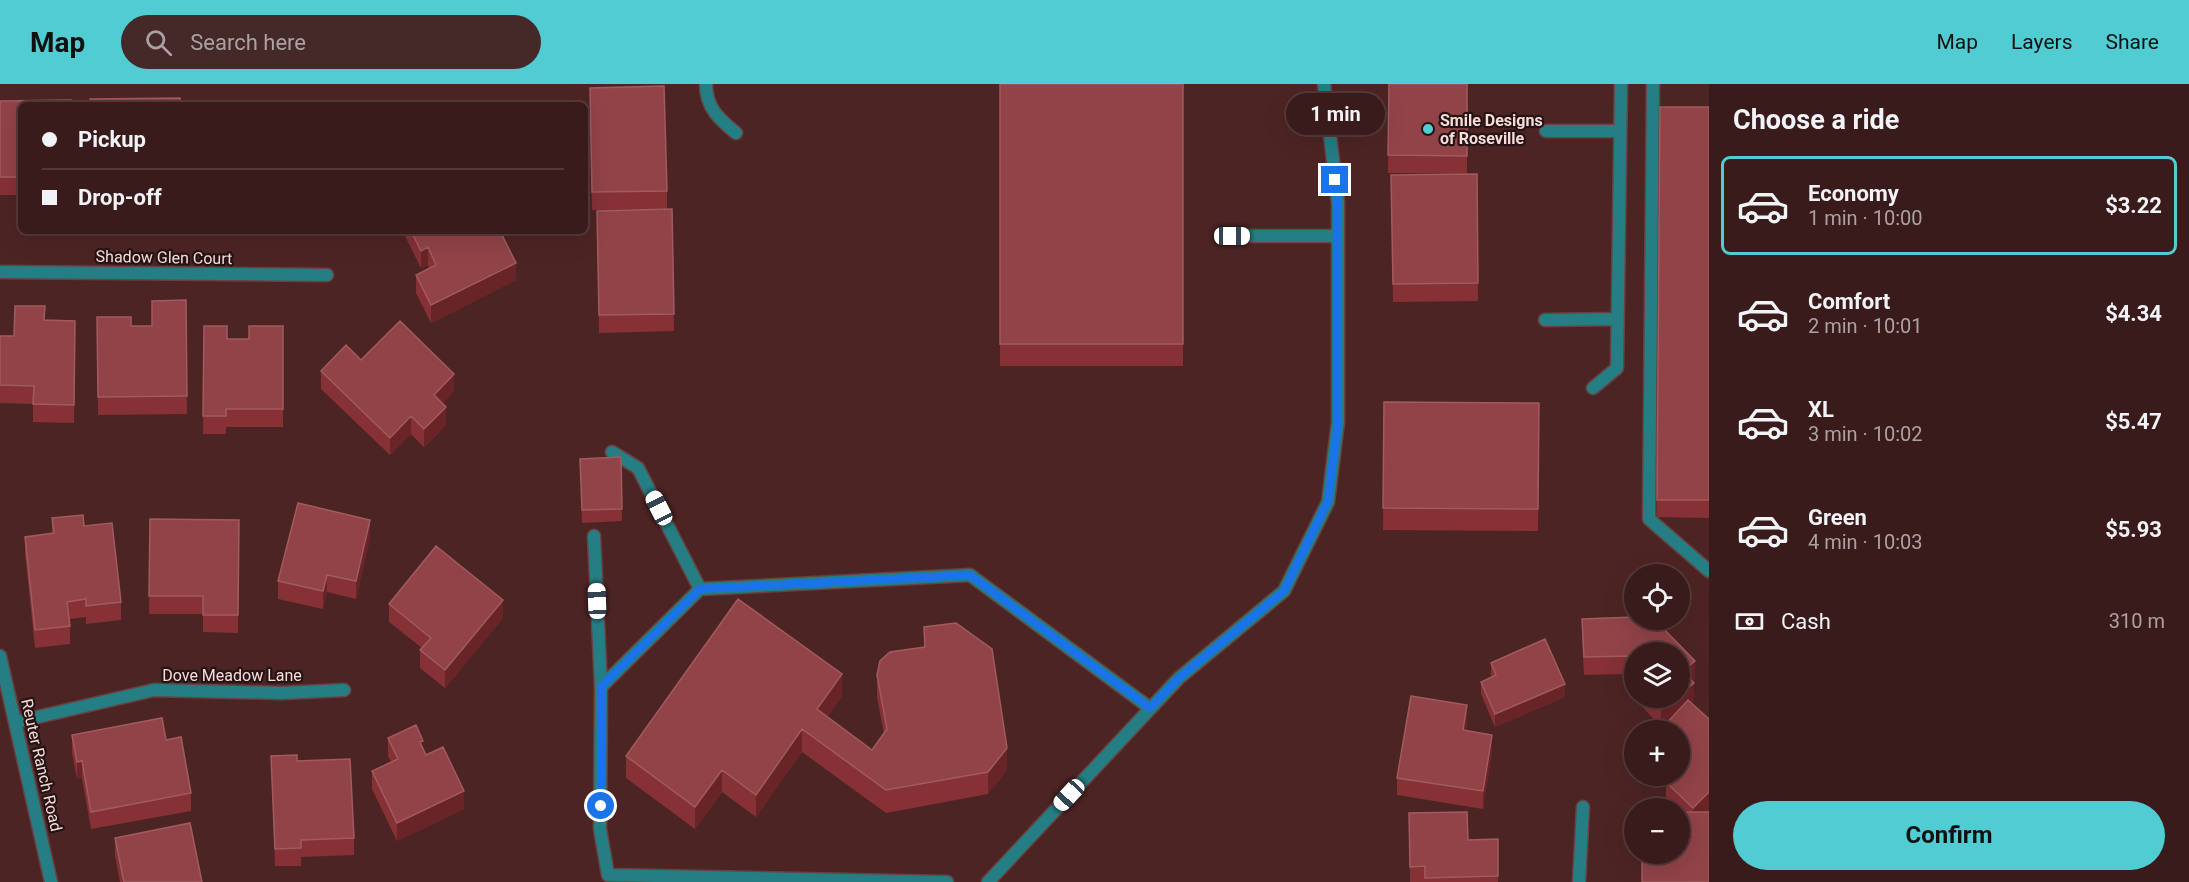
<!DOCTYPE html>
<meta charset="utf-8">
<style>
body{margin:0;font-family:Roboto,sans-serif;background:#452828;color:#f1f3f6;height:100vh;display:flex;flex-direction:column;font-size:22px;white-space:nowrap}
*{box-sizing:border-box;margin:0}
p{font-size:20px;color:#aba1a3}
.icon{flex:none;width:33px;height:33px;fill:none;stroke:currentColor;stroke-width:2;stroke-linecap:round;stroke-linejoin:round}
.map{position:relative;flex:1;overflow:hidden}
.panel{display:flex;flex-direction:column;background:#3a1b1b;width:480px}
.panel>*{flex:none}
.banner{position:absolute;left:18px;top:18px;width:570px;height:132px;border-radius:9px;box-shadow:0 6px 24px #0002,0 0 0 2px #54393a;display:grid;align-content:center;height:132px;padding:0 24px;background:#3a1b1b}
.buttons{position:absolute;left:1624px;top:480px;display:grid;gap:12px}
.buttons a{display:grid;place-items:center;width:66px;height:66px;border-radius:50%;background:#3a1b1b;box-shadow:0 6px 24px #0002,0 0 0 2px #54393a;font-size:30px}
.end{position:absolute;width:27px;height:27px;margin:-14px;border:8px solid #1a73e8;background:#fff;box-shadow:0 0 0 3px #fff}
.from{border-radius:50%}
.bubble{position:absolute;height:42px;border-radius:21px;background:#3a1b1b;box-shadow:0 6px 24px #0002,0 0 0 2px #54393a;font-size:20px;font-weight:700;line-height:42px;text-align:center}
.car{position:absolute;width:18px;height:36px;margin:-18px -9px;border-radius:8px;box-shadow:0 0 4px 2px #0007;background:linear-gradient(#fff 24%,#345 0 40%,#fff 0 76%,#345 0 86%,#fff 0)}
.banner b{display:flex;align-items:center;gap:21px;height:57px;font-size:22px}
.banner b+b{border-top:2px solid #54393a}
.banner i{width:15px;height:15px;background:#f1f3f6}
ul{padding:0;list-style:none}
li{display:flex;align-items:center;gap:18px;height:99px;margin:0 12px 9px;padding:0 12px;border:3px solid transparent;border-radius:9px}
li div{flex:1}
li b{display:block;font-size:22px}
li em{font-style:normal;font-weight:700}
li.selected{border-color:#51ccd3}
li>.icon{width:54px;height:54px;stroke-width:1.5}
h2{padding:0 24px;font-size:27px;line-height:72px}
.pay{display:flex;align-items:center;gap:15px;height:66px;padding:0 24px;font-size:22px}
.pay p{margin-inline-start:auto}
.button{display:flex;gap:12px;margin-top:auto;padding:12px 24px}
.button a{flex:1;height:69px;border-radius:36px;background:#51ccd3;color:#111;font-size:24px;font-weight:700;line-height:69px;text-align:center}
header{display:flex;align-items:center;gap:36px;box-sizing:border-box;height:84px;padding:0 30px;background:#51ccd3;color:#111}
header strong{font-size:28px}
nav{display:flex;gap:33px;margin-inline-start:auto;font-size:21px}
.search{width:420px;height:54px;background:#452828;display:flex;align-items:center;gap:15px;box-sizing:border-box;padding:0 21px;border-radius:33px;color:#aba1a3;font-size:22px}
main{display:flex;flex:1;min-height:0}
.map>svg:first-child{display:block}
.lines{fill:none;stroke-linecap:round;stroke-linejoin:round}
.service-casing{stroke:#684141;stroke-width:15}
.minor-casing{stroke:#684141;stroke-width:15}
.service{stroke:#247e83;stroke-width:12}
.minor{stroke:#247e83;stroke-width:12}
.wall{fill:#853136;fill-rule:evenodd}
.shaded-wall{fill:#692428}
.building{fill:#914348;stroke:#a15b5f;stroke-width:1.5}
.route{stroke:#1a73e8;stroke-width:8}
.poi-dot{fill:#51ccd3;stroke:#261414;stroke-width:2}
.labels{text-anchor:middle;stroke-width:4.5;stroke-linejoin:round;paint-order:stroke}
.poi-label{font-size:16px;font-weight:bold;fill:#f7dcdb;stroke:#261414;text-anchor:start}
.street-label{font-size:16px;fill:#f7dcdb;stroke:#261414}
</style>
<header>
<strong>Map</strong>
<div class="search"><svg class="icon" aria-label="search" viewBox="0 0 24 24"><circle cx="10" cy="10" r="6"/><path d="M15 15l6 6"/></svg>Search here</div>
<nav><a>Map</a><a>Layers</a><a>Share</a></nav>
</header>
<main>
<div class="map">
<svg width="1709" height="798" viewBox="0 0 1709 798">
<rect width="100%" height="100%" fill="#4d2424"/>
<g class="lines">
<g class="service-casing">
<path id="service" d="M706,0C706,24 719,35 736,49
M1653,0L1649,435L1709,487
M1546,47H1620
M1232,152H1338
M1545,236L1617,235
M1593,304L1617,284L1621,0
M612,368L638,384L700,505
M594,452L601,603
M947,798L608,791L600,745L601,603L700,505L970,491L1150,624
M988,798L1179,594L1284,507L1328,418L1338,338V119L1324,0"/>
</g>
<g class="minor-casing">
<path id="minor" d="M0,188L327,191
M0,572L51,798
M16,638L154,606L282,609L344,606
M1579,798L1583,723"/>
</g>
<use href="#service" class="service"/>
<use href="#minor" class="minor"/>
</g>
<path class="wall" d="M1000,0H1183V282H1000Z
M1389,0H1467V90L1388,89Z
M0,17L21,21V111H0Z
M590,22L667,107V125L592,126Z
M1660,23H1709V434L1657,433Z
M1477,90L1478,217L1393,218L1391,91Z
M672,125L674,247L599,249L597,127Z
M405,147H500L516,196L431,239L416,209V191L429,184L428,181L421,184L405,152Z
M186,216L187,330L98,331L97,233L131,242H152Z
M45,236L75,237L74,339L33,338V320L0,319V252H14Z
M204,242L227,255H249L283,242V343H226V350H203Z
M361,276L454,307L442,320L446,341L424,363L411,350L390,371L321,305V287Z
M1384,318L1539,319L1538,447L1383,446Z
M621,373L622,437L582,439L580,375Z
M52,434L84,442L121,518V536L86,540V533L70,535V560L35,564L25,470V453L52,449Z
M150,435L239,436L238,549L203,548V530H149Z
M370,454L356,515L327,508L323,525L278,515V497Z
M389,520L503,534L445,604L420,584V566L422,564L389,538Z
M1635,533V536H1655L1695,577V594L1692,597L1694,599V617L1691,619L1709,635V726L1707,728H1709V798H1642V778L1660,777V772H1643V770H1680V724H1675L1666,716V698L1672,692H1680V683L1682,681L1680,679V646H1662V644L1665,640L1661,643L1626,605V590L1584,591L1582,553V535ZM1635,568H1680V614H1635Z
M924,543L1007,686L988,710L886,729L802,668L756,733L722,708L695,745L626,694V672L842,612L827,633L872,666L884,650L877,613V591L924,563Z
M1491,579L1565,613L1495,643L1481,610V598L1492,593L1491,591Z
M1467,639L1466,647L1492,669L1483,725L1397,711V694Z
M72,651L166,656L191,709V727L91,745L82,694L77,695L72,669Z
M388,654L423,665L426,671L464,725L397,757L372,705V687L391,678L388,672Z
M271,672L297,677L354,754V771L301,773V782H275Z
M1409,729L1468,756L1498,755V798H1410Z
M115,754L202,798H120L115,772Z"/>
<path class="shaded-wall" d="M428,163V181L421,184V167Z
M516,179V196L431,239V221Z
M454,290V307L434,329V311Z
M446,323V341L424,363V345Z
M411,332V350L390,371V354Z
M370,436V454L356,515V497Z
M327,491V508L323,525V507Z
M503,516V534L445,604V586Z
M1695,577V594L1683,605V587Z
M842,590V612L817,647V625Z
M1694,599V617L1661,643V625L1676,614H1680V610Z
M1565,600V613L1495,643V630Z
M1467,621V639L1463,664V646Z
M802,645V668L756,733V711Z
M1492,651V669L1483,725V707Z
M1007,664V686L988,710V688Z
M82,677V694L77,695V678Z
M722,686V708L695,745V723Z
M464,707V725L397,757V739Z
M1709,708V726L1693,742V724Z"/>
<path class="building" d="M1000,0H1183V260H1000Z
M1389,0H1467V72L1388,71Z
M664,2L667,107L592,108L590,4Z
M180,14V21H91L90,15Z
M71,16V21H21V93H0V17Z
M234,20H309V21H234Z
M1660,23H1709V416H1657Z
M1477,90L1478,199L1393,200L1391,91Z
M672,125L674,230L599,231L597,127Z
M411,147H500L516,179L431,221L416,191L436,181L428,163L421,167Z
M186,216L187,312L98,313L97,233H131V242H152V217Z
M15,222H45L44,236L75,237L74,321L33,320L34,302L0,301V252H14Z
M400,237L454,290L434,311L446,323L424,345L411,332L390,354L321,287L346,261L361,276Z
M204,242H227V255H249V242H283V325H226V332H203Z
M1384,318L1539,319L1538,425L1383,424Z
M621,373L622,425L582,426L580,375Z
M298,419L370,436L356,497L327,491L323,507L278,497Z
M83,431L84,442L112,439L121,518L86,522V515L67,518L70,542L35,546L25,453L54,449L52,434Z
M150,435L239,436L238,531H203V512H149Z
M436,462L503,516L445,586L420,566L431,554L389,520Z
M738,515L842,590L817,625L872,666L887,645L877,591L880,577L890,568L925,563L924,543L956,539L992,565L1007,664L988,688L886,706L802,645L756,711L722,686L695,723L626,672Z
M1635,533V536H1655L1695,577L1683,587L1694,599L1680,610V568H1635V576L1632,572L1584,573L1582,535Z
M1545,555L1565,600L1495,630L1481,598L1496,591L1491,579Z
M1635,578V597L1626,587Z
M1411,612L1467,621L1463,646L1492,651L1483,707L1397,694Z
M1651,614H1676L1661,625Z
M1688,616L1709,635V708L1693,724L1666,698L1672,692H1680V684L1691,672L1680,661V646H1665L1662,644Z
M162,634L166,656L181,653L191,709L91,728L82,677L77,678L72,651Z
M416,641L423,657L420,658L426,671L443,663L464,707L397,739L372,687L398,675L388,654Z
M297,671V677L350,675L354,754L301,756V764L275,765L271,672Z
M1467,728L1468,756L1498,755V792L1425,794V782L1410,783L1409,729Z
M1680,728H1709V798H1642V778L1660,777V770H1680Z
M190,739L202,798H124L115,754Z"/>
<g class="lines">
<path class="route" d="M601,722V603L700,505L970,491L1150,624L1179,594L1284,507L1328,417L1338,338V119L1335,96"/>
</g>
<circle class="poi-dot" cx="1428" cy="45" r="6"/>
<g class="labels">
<g class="poi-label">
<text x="1440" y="42">Smile Designs<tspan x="1440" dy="18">of Roseville</tspan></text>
</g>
<g class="street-label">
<text transform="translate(164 173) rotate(1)" y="6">Shadow Glen Court</text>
<text x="232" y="597">Dove Meadow Lane</text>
<text transform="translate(42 681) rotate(77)" y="6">Reuter Ranch Road</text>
</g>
</g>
</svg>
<div class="buttons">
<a><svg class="icon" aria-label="locate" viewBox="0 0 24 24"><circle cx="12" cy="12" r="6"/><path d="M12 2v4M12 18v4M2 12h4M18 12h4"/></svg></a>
<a><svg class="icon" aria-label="layers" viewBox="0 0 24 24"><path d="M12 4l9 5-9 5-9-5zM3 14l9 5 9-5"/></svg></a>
<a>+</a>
<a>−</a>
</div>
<i class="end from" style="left:601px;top:722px"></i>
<i class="end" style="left:1335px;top:96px"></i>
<div class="bubble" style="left:1286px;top:9px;width:99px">1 min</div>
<i class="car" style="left:1232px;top:152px;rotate:90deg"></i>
<i class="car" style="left:659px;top:424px;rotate:333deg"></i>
<i class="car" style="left:597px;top:517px;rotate:358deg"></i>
<i class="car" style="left:1069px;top:711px;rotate:223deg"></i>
<div class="banner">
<b><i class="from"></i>Pickup</b>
<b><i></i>Drop-off</b>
</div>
</div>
<section class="panel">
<h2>Choose a ride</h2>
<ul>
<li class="selected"><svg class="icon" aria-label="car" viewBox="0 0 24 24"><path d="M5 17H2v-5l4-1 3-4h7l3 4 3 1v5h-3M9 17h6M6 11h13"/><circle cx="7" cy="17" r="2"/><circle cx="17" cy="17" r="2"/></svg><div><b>Economy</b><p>1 min · 10:00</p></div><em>$3.22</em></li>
<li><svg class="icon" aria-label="car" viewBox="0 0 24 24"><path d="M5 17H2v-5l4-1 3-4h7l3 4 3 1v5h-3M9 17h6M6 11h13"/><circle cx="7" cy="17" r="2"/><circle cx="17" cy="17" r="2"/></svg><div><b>Comfort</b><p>2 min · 10:01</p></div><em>$4.34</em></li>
<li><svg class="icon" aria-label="car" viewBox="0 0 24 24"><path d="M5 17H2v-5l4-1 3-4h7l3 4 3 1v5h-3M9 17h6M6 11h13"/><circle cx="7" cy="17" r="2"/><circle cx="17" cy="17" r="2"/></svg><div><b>XL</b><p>3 min · 10:02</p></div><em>$5.47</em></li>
<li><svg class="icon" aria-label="car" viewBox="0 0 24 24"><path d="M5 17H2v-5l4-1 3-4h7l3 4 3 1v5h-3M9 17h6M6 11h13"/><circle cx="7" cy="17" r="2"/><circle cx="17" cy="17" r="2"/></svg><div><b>Green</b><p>4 min · 10:03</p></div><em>$5.93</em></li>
</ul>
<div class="pay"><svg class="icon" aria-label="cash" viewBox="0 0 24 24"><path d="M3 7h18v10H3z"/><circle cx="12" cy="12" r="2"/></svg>Cash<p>310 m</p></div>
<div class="button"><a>Confirm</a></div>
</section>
</main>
